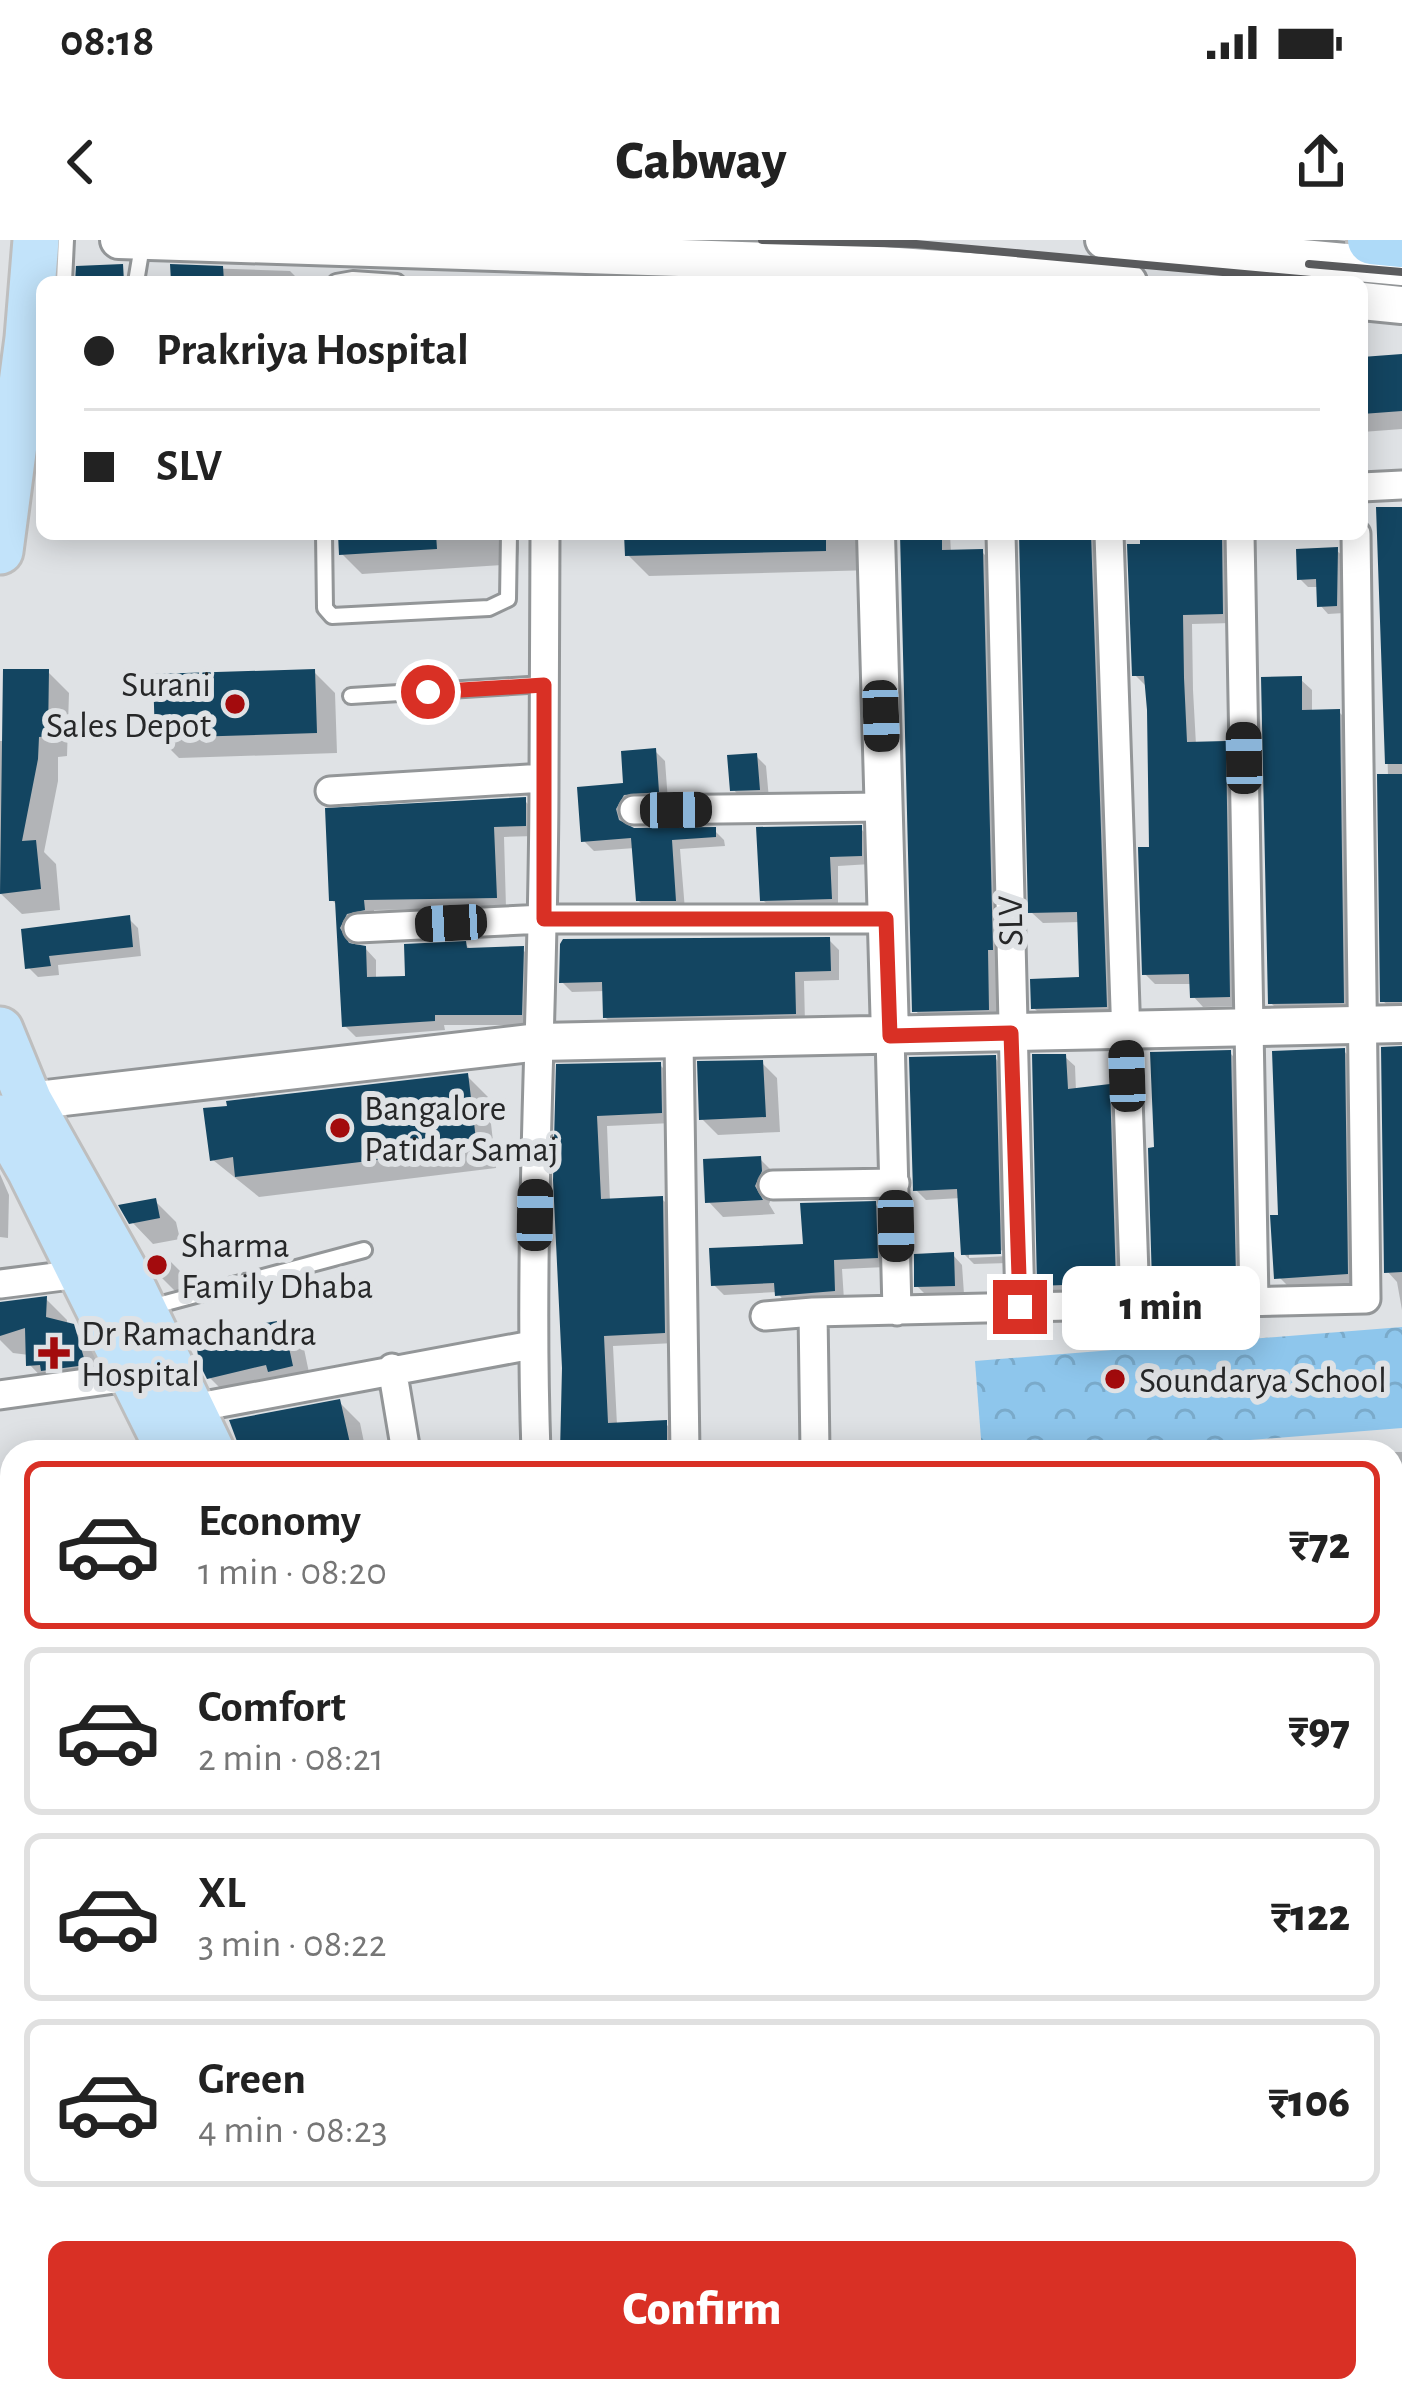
<!DOCTYPE html>
<meta charset="utf-8">
<style>
body{margin:0;font-family:"Alegreya Sans",sans-serif;background:#f2f2f2;color:#222;height:100vh;display:flex;flex-direction:column;font-size:45px;white-space:nowrap}
*{box-sizing:border-box;margin:0}
p{font-size:39px;color:#767676}
.icon{flex:none;width:66px;height:66px;fill:none;stroke:currentColor;stroke-width:2;stroke-linecap:round;stroke-linejoin:round}
.map{position:relative;flex:1;overflow:hidden}
.drawer{position:absolute;left:0px;top:1200px;width:1404px;height:963px;display:flex;flex-direction:column;background:#fff;border-radius:36px 36px 0 0;box-shadow:0 6px 30px #0003}
.drawer>*{flex:none}
.top-card{position:absolute;left:36px;top:36px;width:1332px;height:264px;border-radius:18px;box-shadow:0 6px 30px #0003;display:grid;align-content:center;height:264px;padding:0 48px;background:#fff}
.end{position:absolute;width:54px;height:54px;margin:-27px;border:15px solid #d93025;background:#fff;box-shadow:0 0 0 6px #fff}
.from{border-radius:50%}
.bubble{position:absolute;height:84px;border-radius:18px;background:#fff;box-shadow:0 6px 30px #0003;font-size:39px;font-weight:800;line-height:84px;text-align:center}
.car{position:absolute;width:36px;height:72px;margin:-36px -18px;border-radius:15px;box-shadow:0 0 9px 3px #0007;background:linear-gradient(#222 24%,#8ab4d8 0 40%,#222 0 76%,#8ab4d8 0 86%,#222 0)}
.top-card b{display:flex;align-items:center;gap:42px;height:114px;font-size:45px}
.top-card b+b{border-top:3px solid #e0e0e0}
.top-card i{width:30px;height:30px;background:#222}
ul{padding:21px 0 0;list-style:none}
li{display:flex;align-items:center;gap:36px;height:168px;margin:0 24px 18px;padding:0 24px;border:6px solid #e0e0e0;border-radius:18px}
li div{flex:1}
li b{display:block;font-size:45px}
li em{font-style:normal;font-weight:800}
li.active{border-color:#d93025}
li>.icon{width:108px;height:108px;stroke-width:1.5}
.button{display:flex;gap:24px;margin-top:auto;padding:24px 48px}
.button a{flex:1;height:138px;border-radius:18px;background:#d93025;color:#fff;font-size:48px;font-weight:800;line-height:138px;text-align:center}
.status{display:flex;justify-content:space-between;align-items:center;height:84px;padding:0 60px;background:#fff;direction:ltr}
.status svg{height:33px;fill:currentColor}
header{display:flex;justify-content:space-between;align-items:center;height:156px;padding:0 48px;background:#fff;font-size:54px;font-weight:800}
.map>svg:first-child{display:block}
.park{fill:url(#park-crowns)}
.shadow{fill:#0003}
.building{fill:#134561}
.lines{fill:none;stroke-linecap:round;stroke-linejoin:round}
.service-casing{stroke:#939698;stroke-width:20}
.minor-casing{stroke:#939698;stroke-width:33}
.tertiary-casing{stroke:#939698;stroke-width:42}
.primary-casing{stroke:#bebebe;stroke-width:51}
.trunk-casing{stroke:#bebebe;stroke-width:54}
.service{stroke:#fff;stroke-width:14}
.minor{stroke:#fff;stroke-width:27}
.tertiary{stroke:#fff;stroke-width:36}
.primary{stroke:#c2e3fa;stroke-width:45}
.trunk{stroke:#aedaf8;stroke-width:48}
.rail{stroke:#5b5c5e;stroke-width:8}
.route{stroke:#d93025;stroke-width:15}
.poi-dot{fill:#a30b0d;stroke:#dfe2e5;stroke-width:4.5}
.labels{text-anchor:middle;stroke-width:12;stroke-linejoin:round;paint-order:stroke}
.poi-label{font-size:36px;fill:#262728;stroke:#dfe2e5;text-anchor:start}
.street-label{font-size:36px;fill:#262728;stroke:#dfe2e5}
</style>
<div class="status"><b>08:18</b><svg viewBox="0 0 49 12"><path d="M0 12V9h3v3zM5 12V6h3v6zM10 12V3h3v9zM15 12V0h3v12zM26 1h20v11H26zM47 4h2v5h-2z"/></svg></div>
<header><svg class="icon" aria-label="back" viewBox="0 0 24 24"><path d="M15 5l-7 7 7 7"/></svg>Cabway<svg class="icon" aria-label="share" viewBox="0 0 24 24"><path d="M12 15V3M7 8l5-5 5 5M5 13v7h14v-7"/></svg></header>
<div class="map">
<svg width="1402" height="2161" viewBox="0 0 1402 2161">
<defs>
<pattern id="park-crowns" width="20" height="18" patternUnits="userSpaceOnUse" patternTransform="scale(3)"><rect width="20" height="18" fill="#8ec6ec"/><path d="M2 6a3 3 0 1 1 6 0M12 15a3 3 0 1 1 6 0" fill="none" stroke="#7aaaca"/></pattern>
</defs>
<rect width="100%" height="100%" fill="#dfe2e5"/>
<path class="park" d="M1402,1087V1188L1101,1212H982L975,1121Z"/>
<path class="shadow" d="M173,27L290,31L301,42H174Z
M1402,115V189L1362,192V119Z
M1380,270H1402V771H1394L1383,761L1388,536Z
M341,294H518L519,309L517,324L362,334L342,314Z
M627,294H873L874,330L649,336L628,315Z
M903,294H950L951,313L982,312L993,323L1002,719H997L999,779L925,781L915,770Z
M1022,294H1108L1117,777L1045,779L1034,768L1082,740L1080,682L1043,683L1031,672Z
M1143,294H1231L1233,383L1192,384L1193,450L1196,505L1225,504L1235,515L1240,766L1203,767L1193,756V744H1155L1145,734L1152,610L1150,470L1145,445L1135,435Z
M1336,310L1345,318L1344,373L1328,374L1320,365L1319,347H1308L1300,339Z
M48,432L69,453L67,516L58,517V541L44,612L56,624L60,670L22,674L0,653V501H8Z
M314,432L335,453L337,513L179,518L158,497Z
M1300,439L1312,450V473L1339,472L1350,483L1354,773L1282,774L1271,763Z
M655,511L665,521L668,561L636,563L624,583L628,589L714,590L724,600L725,606L680,609L685,670H648L638,660L635,608L594,611L584,601Z
M756,516L766,526L769,559L743,560L733,549Z
M524,560L535,571V596L504,597L506,668L374,670V680L358,684L349,700L353,707L365,708L376,720V740L408,738L465,704L472,711L522,709L533,720L532,785H444L445,790L356,797L345,786L338,666L332,660Z
M860,588L870,598L871,624L838,626V668L773,670L763,660Z
M128,678L138,688L141,716L58,725L59,735L38,737L28,727L24,691Z
M829,700L839,710V740L804,741L805,783L615,787L605,777V751L572,752L562,742Z
M1402,809V1070L1397,1042L1387,1031Z
M1344,811L1353,821L1356,1043L1287,1045L1277,1035L1281,978Z
M1230,813L1240,823L1244,1047L1165,1050L1155,1040L1157,910Z
M1065,817L1075,826L1076,851L1108,847L1118,857L1125,1052L1050,1054L1040,1044Z
M995,818L1005,828L1009,1010L969,1012V1018L1009,1016V1023L974,1024L964,1014L961,958L926,960L916,950Z
M762,823L777,838L780,892L718,895L702,879Z
M660,825L671,836L672,883L607,886L610,962L662,959L673,970L675,1103L613,1106L617,1185L665,1183L676,1194L677,1212H564L559,827Z
M467,836L488,857L496,928L259,957L213,920Z
M760,919L776,935V948L769,964L775,974L723,977L708,961Z
M0,934L9,955L8,998L0,997Z
M155,961L176,982L180,999L153,1004L132,982Z
M875,964L885,974L886,1027L842,1029L844,1060L787,1065L777,1052L724,1055L714,1045L806,1007Z
M953,1015L962,1025L964,1054L927,1056L917,1046Z
M166,1017L187,1038L191,1055L181,1057L160,1036L152,1020Z
M46,1059L67,1080V1085L94,1109L105,1145L50,1146L29,1124V1115L13,1113L0,1100V1064Z
M282,1083L303,1104L312,1147L230,1158L209,1137Z
M339,1162L360,1183L366,1212H244Z
M1392,1212H1402V1252L1392,1258Z
M1392,1275L1402,1276V1355L1392,1363Z
M1402,1377V1414L1392,1415V1379Z
M12,1427V1499L2,1489L0,1478V1429Z"/>
<path class="building" d="M123,24L124,42H75L76,26Z
M170,24L223,26L224,42H171Z
M1402,114V171L1362,174V117Z
M1376,267H1402V524H1385Z
M338,294H436L437,309L339,315Z
M624,294H826V311L625,316Z
M900,294H942V310L983,309L993,710H988L989,770L912,772Z
M1019,294H1091L1107,767L1031,769L1030,739L1079,737L1077,672L1028,673Z
M1140,294H1222L1223,374L1183,375L1184,438L1187,502L1226,501L1230,757L1190,758L1189,734L1142,735L1138,607H1149L1147,470L1144,436H1132L1127,304H1140Z
M1338,307L1337,366L1317,367L1316,339L1297,340L1296,309Z
M3,429H49L48,496L39,497L38,519L22,601L36,600L41,649L0,654Z
M315,429L317,493L155,498L153,434Z
M1302,436V470L1340,469L1344,763L1268,764L1261,437Z
M656,508L659,552L624,555L616,569L619,580L634,588L716,587V597L672,600L676,661H636L631,598L581,602L577,547L623,543L621,511Z
M757,513L760,550L730,551L727,515Z
M1377,534H1402V762H1380Z
M526,557V586L494,587L497,658L364,660L365,670L347,674L340,688L349,703L366,706L367,737L405,736L404,704L466,701L467,708L524,706L522,775H435V781L342,787L335,661H329L325,568Z
M862,585V616L830,617L832,659L760,661L756,587Z
M130,675L133,707L49,716L51,726L25,729L21,689Z
M830,697L831,731L795,732L796,774L603,778L602,742L559,743L560,704L563,699Z
M1402,806V1032L1384,1033L1381,807Z
M1345,808L1348,1034L1274,1039L1270,975H1278L1272,811Z
M1231,810L1236,1038L1152,1042L1148,908L1154,907L1150,812Z
M1032,814H1066L1068,849L1110,844L1116,1043L1037,1046Z
M996,815L1001,1014L961,1015L957,949L913,951L909,817Z
M763,820L766,877L699,880L697,821Z
M661,822L662,873L597,876L601,959L663,956L665,1093L604,1096L608,1183L667,1180V1212H560L562,1128L553,940L556,824Z
M468,833L477,908L235,937L233,917L210,921L203,868L227,866L226,861Z
M761,916L762,931L755,946L763,960L705,963L703,919Z
M156,958L160,978L129,984L118,965Z
M876,961L878,1018L834,1020L835,1051L775,1056L774,1043L711,1046L709,1008L803,1004L800,963Z
M954,1012L955,1046L914,1047V1014Z
M47,1056L46,1077L74,1084L86,1125L41,1131L40,1125L26,1126L25,1088L0,1096V1062Z
M283,1080L293,1126L268,1132L266,1125L207,1139L199,1123L195,1095Z
M340,1159L352,1212H241L229,1180Z"/>
<g class="lines">
<g class="service-casing">
<path id="service" d="M64,42L66,0
M136,42L142,6
M336,42L353,39L397,42
M324,294L325,368L332,376L489,368L508,359L509,294
M351,456L544,444
M147,1068L364,1010"/>
</g>
<g class="minor-casing">
<path id="minor" d="M1362,247L1402,245
M1001,294L1020,1067
M1109,294L1135,1064
M1240,294L1254,1062
M544,538L545,294
M330,551L544,538C544,763 528,987 536,1212
M634,570L883,567
M358,688L544,679H886
M890,795L897,1071
M679,800L685,1212
M773,945L895,943
M0,1044L79,1034
M765,1076L813,1072
M392,1128L406,1212
M0,1155L129,1137
M188,1169L532,1105
M815,1212L813,1072L1366,1059L1356,294
M0,1253L12,1252
M1392,1255H1402
M1392,1358L1402,1357
M1392,1475L1402,1474
M1392,1595H1402
M1398,1916L1402,1798
M0,1974L12,1971
M0,2087L12,2146
M124,2151L126,2161
M234,2151L235,2161
M1022,2151L1023,2161
M1284,2151L1402,2155
M545,2161L574,2151"/>
</g>
<g class="tertiary-casing">
<path id="tertiary" d="M119,0L869,24L1128,42
M1104,0L1402,27
M1362,61L1402,65
M876,294L890,795
M29,861L539,802L1402,784"/>
</g>
<g class="primary-casing">
<path id="primary" d="M0,311L28,98L36,0
M0,790L29,861L125,1032L212,1212
M0,878L30,930L170,1212
M403,2151L406,2161
M436,2151L437,2161"/>
</g>
<g class="trunk-casing">
<path id="trunk" d="M1372,0L1402,3"/>
</g>
<use href="#service" class="service"/>
<use href="#minor" class="minor"/>
<use href="#tertiary" class="tertiary"/>
<use href="#primary" class="primary"/>
<use href="#trunk" class="trunk"/>
<path class="rail" d="M762,0L916,4L1333,42
M1309,24L1402,32"/>
</g>
<g class="lines">
<path class="route" d="M428,452L544,445V679H886L890,796L1011,793L1020,1067"/>
</g>
<g class="poi-dot">
<circle cx="235" cy="464" r="12"/>
<circle cx="340" cy="888" r="12"/>
<circle cx="157" cy="1025" r="12"/>
<path d="M48 1095h12v12h12v12h-12v12h-12v-12h-12v-12h12z"/>
<circle cx="1115" cy="1139" r="12"/>
</g>
<g class="labels">
<g class="poi-label">
<text x="211" y="456" text-anchor="end">Surani<tspan x="211" dy="41">Sales Depot</tspan></text>
<text x="364" y="880">Bangalore<tspan x="364" dy="41">Patidar Samaj</tspan></text>
<text x="181" y="1017">Sharma<tspan x="181" dy="41">Family Dhaba</tspan></text>
<text x="81" y="1105">Dr Ramachandra<tspan x="81" dy="41">Hospital</tspan></text>
<text x="1139" y="1152">Soundarya School</text>
</g>
<g class="street-label">
<text transform="translate(1009 681) rotate(-91)" y="13">SLV</text>
</g>
</g>
</svg>
<i class="end from" style="left:428px;top:452px"></i>
<i class="end" style="left:1020px;top:1067px"></i>
<div class="bubble" style="left:1062px;top:1026px;width:198px">1 min</div>
<i class="car" style="left:881px;top:476px;rotate:178deg"></i>
<i class="car" style="left:1244px;top:518px;rotate:359deg"></i>
<i class="car" style="left:676px;top:570px;rotate:89deg"></i>
<i class="car" style="left:451px;top:683px;rotate:267deg"></i>
<i class="car" style="left:1127px;top:836px;rotate:358deg"></i>
<i class="car" style="left:535px;top:975px;rotate:1deg"></i>
<i class="car" style="left:896px;top:986px;rotate:179deg"></i>
<div class="top-card">
<b><i class="from"></i>Prakriya Hospital</b>
<b><i></i>SLV</b>
</div>
<section class="drawer">
<ul>
<li class="active"><svg class="icon" aria-label="car" viewBox="0 0 24 24"><path d="M5 17H2v-5l4-1 3-4h7l3 4 3 1v5h-3M9 17h6M6 11h13"/><circle cx="7" cy="17" r="2"/><circle cx="17" cy="17" r="2"/></svg><div><b>Economy</b><p>1 min · 08:20</p></div><em>₹72</em></li>
<li><svg class="icon" aria-label="car" viewBox="0 0 24 24"><path d="M5 17H2v-5l4-1 3-4h7l3 4 3 1v5h-3M9 17h6M6 11h13"/><circle cx="7" cy="17" r="2"/><circle cx="17" cy="17" r="2"/></svg><div><b>Comfort</b><p>2 min · 08:21</p></div><em>₹97</em></li>
<li><svg class="icon" aria-label="car" viewBox="0 0 24 24"><path d="M5 17H2v-5l4-1 3-4h7l3 4 3 1v5h-3M9 17h6M6 11h13"/><circle cx="7" cy="17" r="2"/><circle cx="17" cy="17" r="2"/></svg><div><b>XL</b><p>3 min · 08:22</p></div><em>₹122</em></li>
<li><svg class="icon" aria-label="car" viewBox="0 0 24 24"><path d="M5 17H2v-5l4-1 3-4h7l3 4 3 1v5h-3M9 17h6M6 11h13"/><circle cx="7" cy="17" r="2"/><circle cx="17" cy="17" r="2"/></svg><div><b>Green</b><p>4 min · 08:23</p></div><em>₹106</em></li>
</ul>
<div class="button"><a>Confirm</a></div>
</section>
</div>
